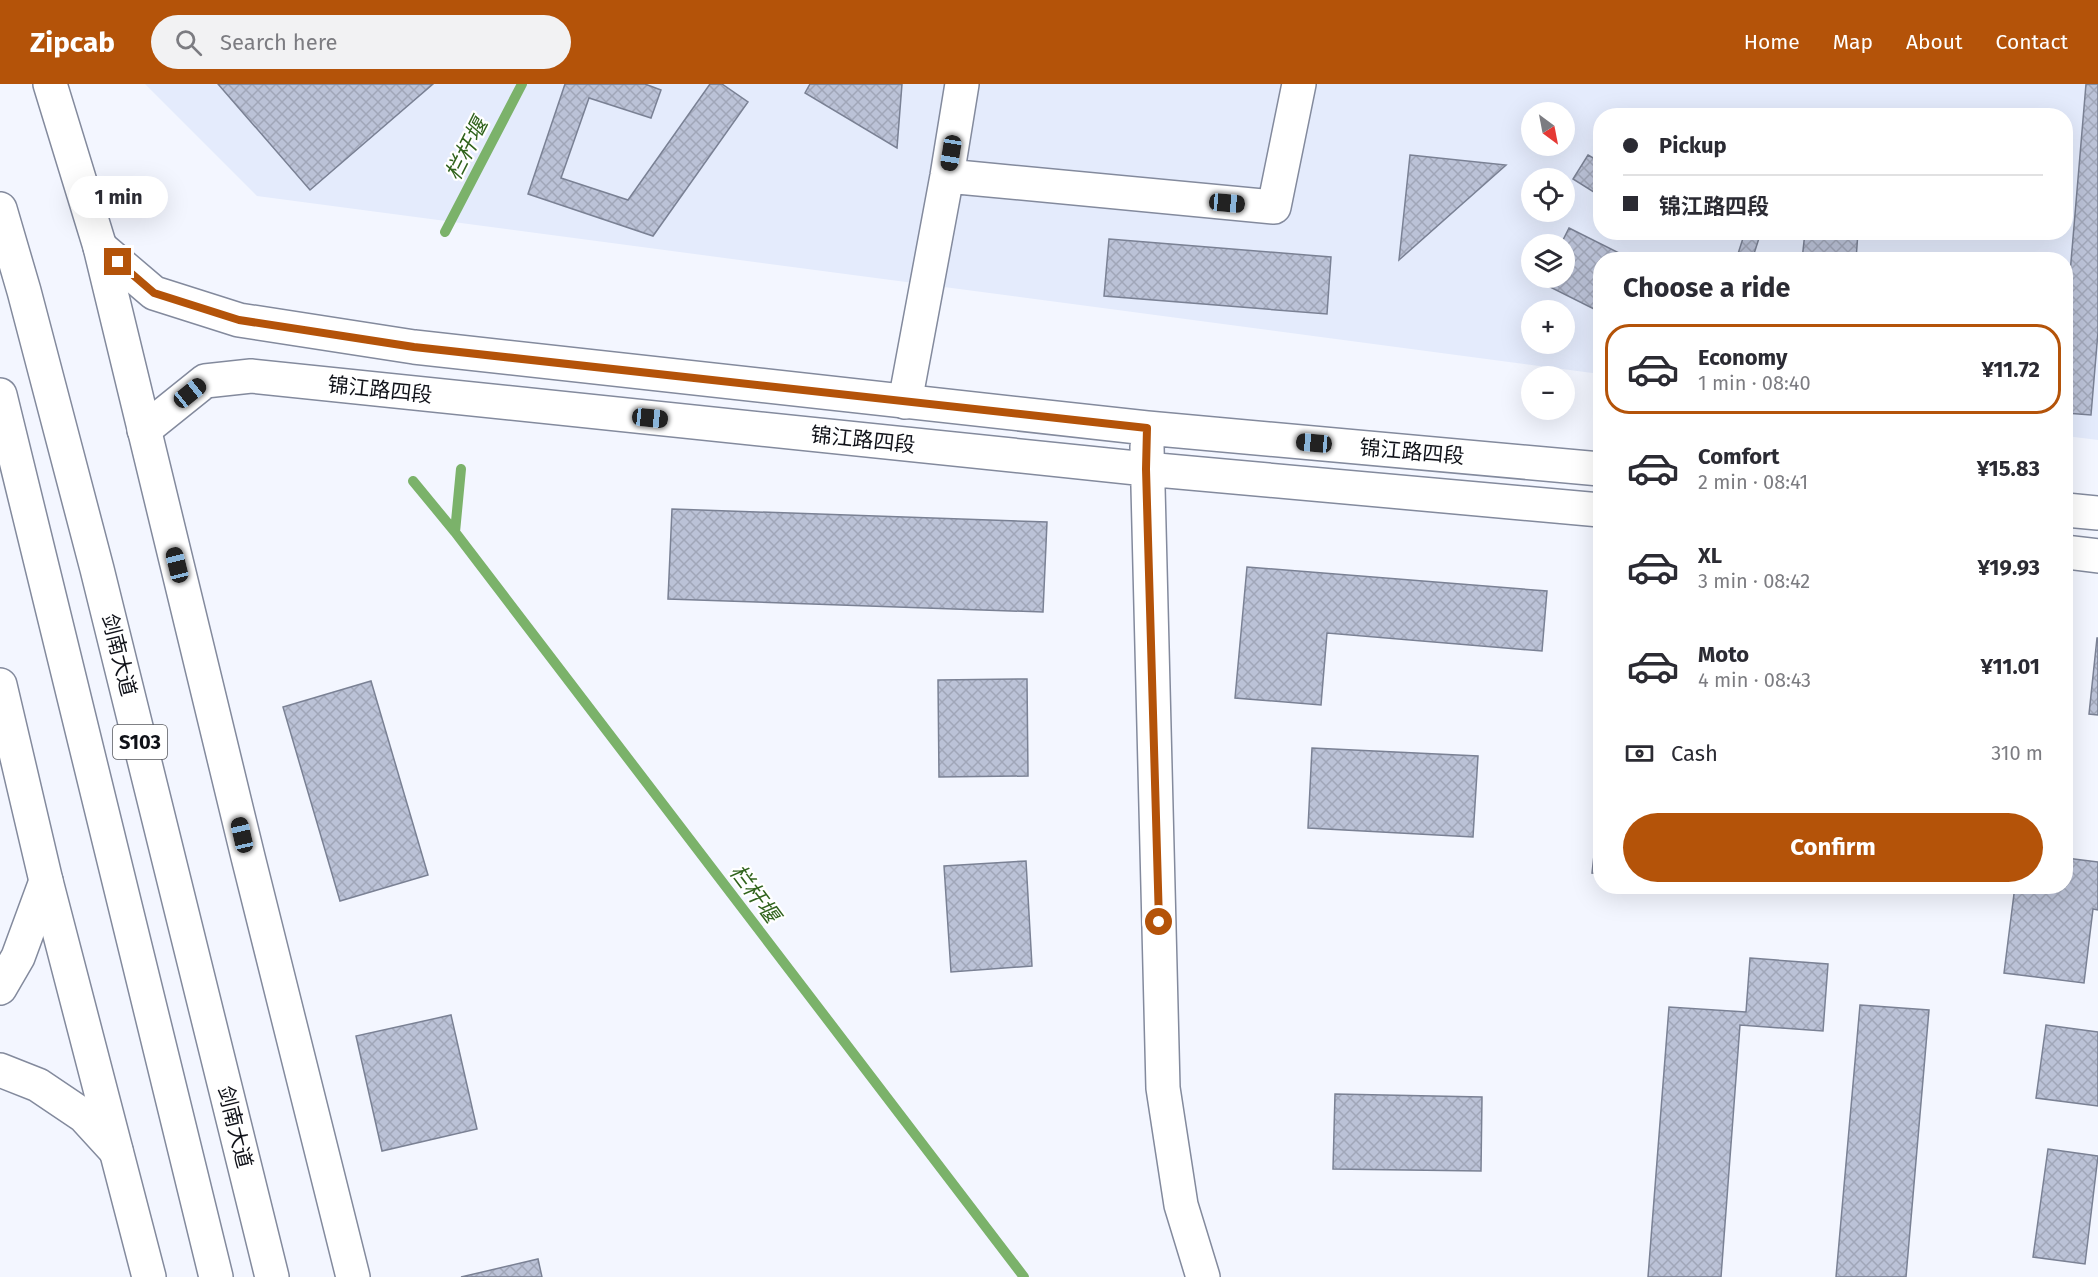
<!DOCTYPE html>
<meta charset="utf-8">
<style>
body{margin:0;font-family:"Fira Sans","Noto Sans SC",sans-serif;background:#f2f2f3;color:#2b2b33;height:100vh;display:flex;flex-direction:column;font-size:22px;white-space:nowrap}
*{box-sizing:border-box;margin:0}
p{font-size:20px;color:#7c7c81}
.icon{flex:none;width:33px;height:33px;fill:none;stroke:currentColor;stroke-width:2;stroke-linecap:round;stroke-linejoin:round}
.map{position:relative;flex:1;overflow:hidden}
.panel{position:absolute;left:1593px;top:168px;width:480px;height:642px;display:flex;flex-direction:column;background:#fff;border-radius:24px;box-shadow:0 6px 24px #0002}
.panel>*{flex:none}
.guide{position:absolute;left:1593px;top:24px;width:480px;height:132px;border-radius:24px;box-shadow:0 6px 24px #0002;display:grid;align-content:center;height:132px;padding:0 30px;background:#fff}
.needle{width:39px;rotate:148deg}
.tools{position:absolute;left:1521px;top:18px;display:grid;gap:12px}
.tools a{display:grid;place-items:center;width:54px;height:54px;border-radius:50%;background:#fff;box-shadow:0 6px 24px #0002;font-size:30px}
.end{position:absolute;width:27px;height:27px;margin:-14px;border:8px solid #b45309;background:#fff;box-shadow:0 0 0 3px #fff}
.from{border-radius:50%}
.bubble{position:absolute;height:42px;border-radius:21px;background:#fff;box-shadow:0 6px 24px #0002;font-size:20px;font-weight:700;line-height:42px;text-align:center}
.car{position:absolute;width:18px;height:36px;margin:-18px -9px;border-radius:8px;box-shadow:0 0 4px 2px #0007;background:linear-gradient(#222 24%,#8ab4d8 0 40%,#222 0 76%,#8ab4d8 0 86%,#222 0)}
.guide b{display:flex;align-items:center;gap:21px;height:57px;font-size:22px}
.guide b+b{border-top:2px solid #e1e1e2}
.guide i{width:15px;height:15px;background:#2b2b33}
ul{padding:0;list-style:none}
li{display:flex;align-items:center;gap:18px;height:90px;margin:0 12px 9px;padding:0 18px;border:3px solid transparent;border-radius:24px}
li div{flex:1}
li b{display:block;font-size:22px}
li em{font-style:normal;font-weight:700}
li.current{border-color:#b45309}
li>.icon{width:54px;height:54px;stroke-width:1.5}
h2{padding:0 30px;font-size:27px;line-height:72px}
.pay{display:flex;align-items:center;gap:15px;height:66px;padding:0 30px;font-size:22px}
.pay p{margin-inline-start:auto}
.action{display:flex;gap:12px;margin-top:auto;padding:12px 30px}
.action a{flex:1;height:69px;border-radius:36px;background:#b45309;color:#fff;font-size:24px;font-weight:700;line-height:69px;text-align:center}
header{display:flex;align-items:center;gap:36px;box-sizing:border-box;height:84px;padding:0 30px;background:#b45309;color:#fff}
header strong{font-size:28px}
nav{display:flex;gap:33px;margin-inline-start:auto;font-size:21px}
.search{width:420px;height:54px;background:#f2f2f3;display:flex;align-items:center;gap:15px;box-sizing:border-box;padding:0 21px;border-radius:33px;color:#7c7c81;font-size:22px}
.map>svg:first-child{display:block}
.built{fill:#e4ebfc;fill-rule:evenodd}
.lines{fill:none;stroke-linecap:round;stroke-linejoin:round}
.stream{stroke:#7bb26a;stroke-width:10}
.building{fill:url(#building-cross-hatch);stroke:#7a8194;stroke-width:1.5}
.minor-casing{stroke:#838a9d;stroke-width:36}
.tertiary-casing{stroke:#838a9d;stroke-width:36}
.secondary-casing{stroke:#838a9d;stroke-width:36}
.trunk-casing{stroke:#838a9d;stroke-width:36}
.minor{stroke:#fff;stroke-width:33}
.tertiary{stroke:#fff;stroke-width:33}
.secondary{stroke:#fff;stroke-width:33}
.trunk{stroke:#fff;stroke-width:33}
.route{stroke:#b45309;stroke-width:8}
.labels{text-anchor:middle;stroke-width:4.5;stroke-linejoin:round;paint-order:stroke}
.shield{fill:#fff;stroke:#57585d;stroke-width:1.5}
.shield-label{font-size:20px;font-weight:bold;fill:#0f1118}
.street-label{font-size:21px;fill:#0f1118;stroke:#fff}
.water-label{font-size:22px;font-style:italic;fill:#30631c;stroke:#fff}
</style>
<header>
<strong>Zipcab</strong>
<div class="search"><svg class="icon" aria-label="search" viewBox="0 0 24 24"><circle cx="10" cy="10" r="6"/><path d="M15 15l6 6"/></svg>Search here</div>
<nav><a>Home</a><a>Map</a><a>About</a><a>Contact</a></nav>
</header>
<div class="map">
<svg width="2098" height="1193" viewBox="0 0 2098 1193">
<defs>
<pattern id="building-cross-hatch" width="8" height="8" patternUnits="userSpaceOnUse" patternTransform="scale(1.5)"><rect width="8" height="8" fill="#bbc2d7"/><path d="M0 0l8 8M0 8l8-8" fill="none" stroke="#a0a6b8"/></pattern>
</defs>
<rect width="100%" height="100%" fill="#f3f6ff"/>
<path class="built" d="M145,0H2098V356L2066,352V176H1600V290L257,112ZM1532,28H1564V62H1532ZM1600,32H2066V148H1600ZM1532,94H1564V128H1532ZM1532,160H1564V194H1532ZM1532,226H1564V260H1532Z"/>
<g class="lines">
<path class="stream" d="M445,148L522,0
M413,397L455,448L1024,1193
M455,448L461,385"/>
</g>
<path class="building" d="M218,0H433L310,106Z
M565,0H645L661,6L651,34L589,14L561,94L628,116L710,0H722L748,18L653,152L528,110Z
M810,0H902L897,64L805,9Z
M2086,0H2098V248L2091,331L2066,329V237Z
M1410,71L1506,81L1399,176Z
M1588,71L1600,78V112L1573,95Z
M1569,144L1633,176H1600V228L1542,199L1545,194H1564V160H1561Z
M1745,148H1761L1752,176H1736Z
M1805,148H1858L1856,176H1802Z
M1109,155L1331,173L1327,230L1104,212Z
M672,425L1047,438L1043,528L668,515Z
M1247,483L1547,507L1542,567L1327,549L1321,621L1235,614Z
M2097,554H2098V631L2089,630Z
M1027,595L1028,692L939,693L938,596Z
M371,597L428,791L340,817L283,623Z
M1312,664L1478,672L1473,753L1308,744Z
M1600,717V790L1592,789Z
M2066,774L2098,778V826L2093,825L2084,899L2004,889L2015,802H2066Z
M1026,777L1032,882L951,888L944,782Z
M1750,874L1828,880L1823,947L1740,941L1721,1193H1648L1669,923L1746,928Z
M1860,921L1929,926L1906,1193H1836Z
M451,931L477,1045L382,1067L356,952Z
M2046,941L2098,948V1022L2036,1014Z
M1335,1010L1482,1013L1481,1087L1333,1085Z
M2048,1065L2098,1072L2085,1180L2033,1173Z
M538,1175L542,1193H461Z"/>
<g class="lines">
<g class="minor-casing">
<path id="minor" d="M947,92L1274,123L1299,0
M905,318L947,92L962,0
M0,904L18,873L46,797
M0,986L38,1001L84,1032L116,1067"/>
</g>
<g class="tertiary-casing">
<path id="tertiary" d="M100,163L154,209L239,236L414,263L1147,344L1600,385
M144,346L205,297L251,292L1146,385L1600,426
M1147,363L1163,1004L1181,1121L1203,1193
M2066,426L2098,429
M2066,468L2098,472"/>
</g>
<g class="secondary-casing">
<path id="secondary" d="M50,0L100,163L248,773L353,1193
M0,601L46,797L149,1193"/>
</g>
<g class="trunk-casing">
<path id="trunk" d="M0,125L24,207L97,485L272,1193
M0,311L216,1193"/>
</g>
<use href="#minor" class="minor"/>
<use href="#tertiary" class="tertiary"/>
<use href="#secondary" class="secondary"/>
<use href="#trunk" class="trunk"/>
</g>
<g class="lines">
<path class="route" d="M118,178L154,209L239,236L414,263L1147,344L1146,385L1159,838"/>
</g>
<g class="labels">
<rect class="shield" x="113" y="641" width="54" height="34" rx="4.5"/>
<g class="shield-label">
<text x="140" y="665">S103</text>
</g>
<g class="street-label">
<text transform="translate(380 306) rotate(6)" y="7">锦江路四段</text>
<text transform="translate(863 356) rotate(6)" y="7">锦江路四段</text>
<text transform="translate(1412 368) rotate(5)" y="7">锦江路四段</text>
<text transform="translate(119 571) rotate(76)" y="7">剑南大道</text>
<text transform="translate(235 1043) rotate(76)" y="7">剑南大道</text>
</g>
<g class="water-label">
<text transform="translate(466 65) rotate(-63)" y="8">栏杆堰</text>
<text transform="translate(755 809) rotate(53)" y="8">栏杆堰</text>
</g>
</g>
</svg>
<div class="tools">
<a><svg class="needle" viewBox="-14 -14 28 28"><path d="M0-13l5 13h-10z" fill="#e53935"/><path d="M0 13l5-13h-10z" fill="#7c7c81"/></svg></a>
<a><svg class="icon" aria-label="locate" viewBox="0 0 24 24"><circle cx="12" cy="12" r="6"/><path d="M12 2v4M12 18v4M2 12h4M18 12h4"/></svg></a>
<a><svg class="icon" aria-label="layers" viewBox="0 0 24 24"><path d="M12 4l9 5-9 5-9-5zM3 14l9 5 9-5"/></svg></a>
<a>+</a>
<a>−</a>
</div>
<i class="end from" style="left:1159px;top:838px"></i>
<i class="end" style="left:118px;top:178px"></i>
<div class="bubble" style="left:69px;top:92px;width:99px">1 min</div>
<i class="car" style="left:951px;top:69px;rotate:189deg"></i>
<i class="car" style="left:1227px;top:119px;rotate:95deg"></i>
<i class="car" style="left:190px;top:309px;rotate:51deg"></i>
<i class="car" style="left:650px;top:334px;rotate:96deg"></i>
<i class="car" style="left:1314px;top:359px;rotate:275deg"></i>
<i class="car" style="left:177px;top:481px;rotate:346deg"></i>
<i class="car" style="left:242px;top:751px;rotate:347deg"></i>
<div class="guide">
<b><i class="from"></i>Pickup</b>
<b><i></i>锦江路四段</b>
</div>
<section class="panel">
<h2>Choose a ride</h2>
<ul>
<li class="current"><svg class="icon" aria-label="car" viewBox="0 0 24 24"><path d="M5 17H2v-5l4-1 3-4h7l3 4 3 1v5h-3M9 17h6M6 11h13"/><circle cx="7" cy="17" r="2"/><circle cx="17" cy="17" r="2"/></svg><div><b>Economy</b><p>1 min · 08:40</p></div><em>¥11.72</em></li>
<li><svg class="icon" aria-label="car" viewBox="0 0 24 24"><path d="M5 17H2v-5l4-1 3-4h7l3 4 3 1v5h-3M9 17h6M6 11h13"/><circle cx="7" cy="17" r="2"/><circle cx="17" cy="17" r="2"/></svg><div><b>Comfort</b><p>2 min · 08:41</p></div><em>¥15.83</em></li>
<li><svg class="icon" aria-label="car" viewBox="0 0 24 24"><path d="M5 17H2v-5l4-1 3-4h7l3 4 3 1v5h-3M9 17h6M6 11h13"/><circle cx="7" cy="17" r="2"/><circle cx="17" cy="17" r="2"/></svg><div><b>XL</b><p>3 min · 08:42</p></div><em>¥19.93</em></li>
<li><svg class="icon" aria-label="car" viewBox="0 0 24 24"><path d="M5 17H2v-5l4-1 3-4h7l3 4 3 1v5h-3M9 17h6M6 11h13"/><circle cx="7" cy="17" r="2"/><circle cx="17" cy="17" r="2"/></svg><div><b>Moto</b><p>4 min · 08:43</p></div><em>¥11.01</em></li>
</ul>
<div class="pay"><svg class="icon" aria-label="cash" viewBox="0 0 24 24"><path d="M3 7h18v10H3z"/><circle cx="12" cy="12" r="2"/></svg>Cash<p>310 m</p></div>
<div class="action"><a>Confirm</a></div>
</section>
</div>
